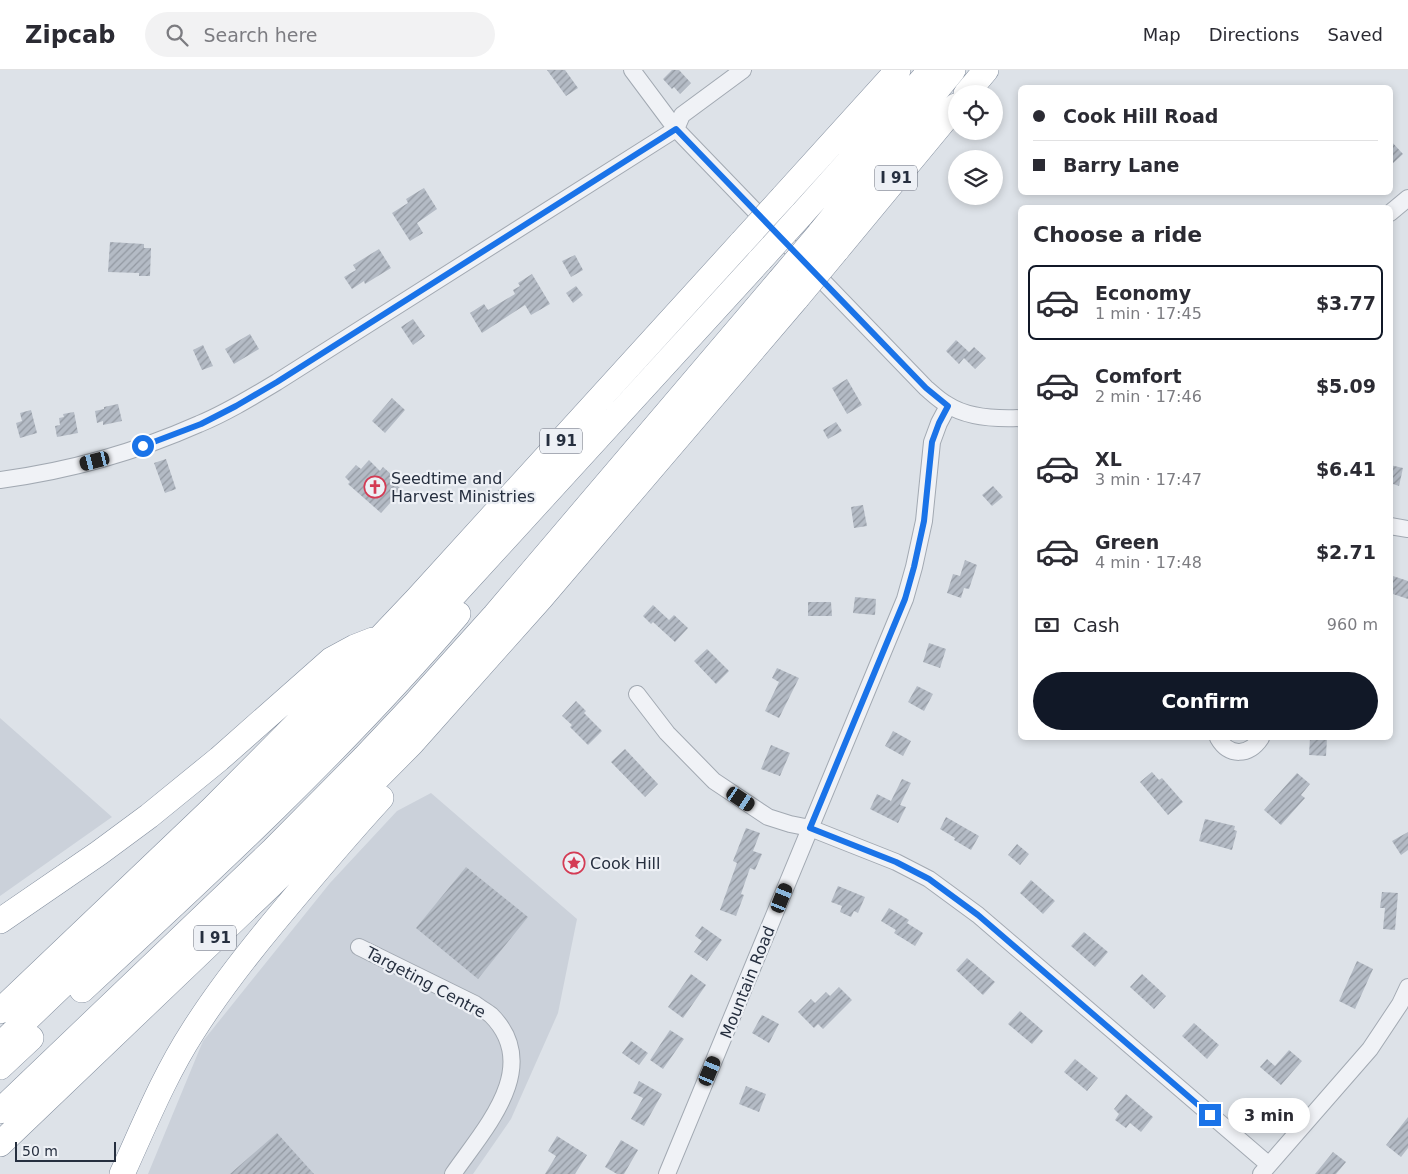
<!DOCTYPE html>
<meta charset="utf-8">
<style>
body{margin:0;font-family:"DejaVu Sans",sans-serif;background:#f2f2f3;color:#2b2b33;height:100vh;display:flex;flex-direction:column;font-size:19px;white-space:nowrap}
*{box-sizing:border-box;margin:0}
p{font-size:16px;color:#7c7c81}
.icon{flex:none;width:28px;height:28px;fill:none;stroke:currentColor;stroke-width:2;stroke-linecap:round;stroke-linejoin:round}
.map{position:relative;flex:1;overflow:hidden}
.panel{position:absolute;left:1018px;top:135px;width:375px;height:535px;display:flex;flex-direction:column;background:#fff;border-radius:8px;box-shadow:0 2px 8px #0003}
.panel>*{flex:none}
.guide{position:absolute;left:1018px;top:15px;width:375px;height:110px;border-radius:8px;box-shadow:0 2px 8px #0003;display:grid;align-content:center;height:110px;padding:0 15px;background:#fff}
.buttons{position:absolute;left:948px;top:15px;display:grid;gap:10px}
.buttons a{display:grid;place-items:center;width:55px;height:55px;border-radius:50%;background:#fff;box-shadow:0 2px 8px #0003;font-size:25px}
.scale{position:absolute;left:15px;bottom:12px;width:101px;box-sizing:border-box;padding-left:5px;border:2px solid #262f3f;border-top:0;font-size:14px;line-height:18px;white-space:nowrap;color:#262f3f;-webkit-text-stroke:4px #edf0f5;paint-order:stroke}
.end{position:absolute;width:22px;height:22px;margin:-11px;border:6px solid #1a73e8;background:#fff;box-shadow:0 0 0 2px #fff}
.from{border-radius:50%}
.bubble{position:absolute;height:35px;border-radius:18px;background:#fff;box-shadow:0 2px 8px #0003;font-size:16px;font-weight:600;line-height:35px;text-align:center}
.car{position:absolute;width:15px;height:30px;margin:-15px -8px;border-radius:6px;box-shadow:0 0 4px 1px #0007;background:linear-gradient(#222 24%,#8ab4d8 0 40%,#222 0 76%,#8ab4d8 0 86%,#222 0)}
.guide b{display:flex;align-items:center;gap:18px;height:48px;font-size:19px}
.guide b+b{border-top:1px solid #e1e1e2}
.guide i{width:12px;height:12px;background:#2b2b33}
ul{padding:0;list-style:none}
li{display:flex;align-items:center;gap:15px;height:75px;margin:0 10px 8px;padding:0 5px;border:2px solid transparent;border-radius:8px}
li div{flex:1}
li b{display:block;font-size:19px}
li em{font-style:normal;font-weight:600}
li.active{border-color:#111827}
li>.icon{width:45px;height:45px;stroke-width:1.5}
h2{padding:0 15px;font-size:22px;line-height:60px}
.pay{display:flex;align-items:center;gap:12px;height:55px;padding:0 15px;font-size:19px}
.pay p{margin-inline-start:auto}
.primary-button{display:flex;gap:10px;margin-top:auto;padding:10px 15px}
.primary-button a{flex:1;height:58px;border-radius:30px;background:#111827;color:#fff;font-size:20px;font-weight:600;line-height:58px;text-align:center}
header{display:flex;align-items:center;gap:30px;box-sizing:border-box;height:70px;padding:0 25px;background:#fff;border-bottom:1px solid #e1e1e2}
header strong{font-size:24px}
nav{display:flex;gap:28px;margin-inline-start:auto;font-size:18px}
.search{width:350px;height:45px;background:#f2f2f3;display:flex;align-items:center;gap:12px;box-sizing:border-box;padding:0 18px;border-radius:28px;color:#7c7c81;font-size:19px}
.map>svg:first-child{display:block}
.built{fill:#cbd1da}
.building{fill:url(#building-hatch)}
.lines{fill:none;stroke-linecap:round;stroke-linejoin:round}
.minor-casing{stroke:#a2a9b2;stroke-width:18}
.highway-casing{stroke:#848f9f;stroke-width:26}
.minor{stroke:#f0f2f6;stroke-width:16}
.highway{stroke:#fff;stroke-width:25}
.highway-bridge-casing{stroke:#848f9f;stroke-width:26;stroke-linecap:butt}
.highway-bridge{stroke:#fff;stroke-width:25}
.route{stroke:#1a73e8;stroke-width:6}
.labels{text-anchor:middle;stroke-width:4.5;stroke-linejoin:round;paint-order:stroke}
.shield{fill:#edf0f5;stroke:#626976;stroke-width:1}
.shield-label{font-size:15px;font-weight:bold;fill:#262f3f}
.poi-label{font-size:16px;fill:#262f3f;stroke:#edf0f5;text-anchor:start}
.street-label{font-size:16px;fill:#262f3f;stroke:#edf0f5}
</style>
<header>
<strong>Zipcab</strong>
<div class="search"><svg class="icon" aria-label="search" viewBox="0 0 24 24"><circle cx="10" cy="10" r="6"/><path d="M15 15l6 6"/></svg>Search here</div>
<nav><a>Map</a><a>Directions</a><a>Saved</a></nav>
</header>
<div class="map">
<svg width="1408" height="1104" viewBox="0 0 1408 1104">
<defs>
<pattern id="building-hatch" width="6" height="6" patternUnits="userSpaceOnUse" patternTransform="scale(1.25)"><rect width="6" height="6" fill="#b4bbc5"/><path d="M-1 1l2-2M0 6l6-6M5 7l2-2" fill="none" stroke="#9298a1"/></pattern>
</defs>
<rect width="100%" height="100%" fill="#dde2e8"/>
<path class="built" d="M0,648L112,747L0,826Z
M431,723L577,849L558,943L511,1049L473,1104H148L203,971L330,813L397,741Z"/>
<path class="building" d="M547,0H565L578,18L566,26Z
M672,0H679L691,13L680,24L674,17L672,19L663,9Z
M1390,70L1403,84L1390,96Z
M424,118L437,139L417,153L423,163L410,171L392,143L408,133L406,129Z
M110,172L144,174V178H151L150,206H139V203L108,202Z
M379,179L391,198L365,214L364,211L352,219L344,207L356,200L353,195Z
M575,185L583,200L571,207L562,191Z
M532,204L550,234L531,245L525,235L482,263L470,243L484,234L488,240L515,224L513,220L520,216L518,213Z
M576,216L583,225L573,233L566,223Z
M413,249L425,266L413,275L401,257Z
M250,264L259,279L234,294L225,279Z
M956,270L969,282L974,277L986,288L975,299L964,288L959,294L946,281Z
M203,275L213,296L202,300L193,280Z
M847,309L862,335L847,344L832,318Z
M392,328L405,340L385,363L372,351Z
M118,334L122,351L103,355V351L97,353L95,341L104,339V337Z
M31,340L37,363L20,368L16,353L22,351L20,343Z
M74,342L78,363L57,367L55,356L60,355L59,348L64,347L63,344Z
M836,352L842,361L828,369L823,360Z
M166,389L176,419L165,423L154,393Z
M369,390L380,401L383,397L392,405L389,408L402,420L381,443L348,414L350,412L345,407L356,395L361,399Z
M1390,395L1403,398L1399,416L1390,413Z
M993,416L1003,427L992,436L982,425Z
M863,435L867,456L854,458L851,437Z
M965,490L977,495L969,519L964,518L961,528L947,523L953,504L960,506Z
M1390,505L1408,511V529L1390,523Z
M855,527L876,529L875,545L853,543Z
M808,532H831L832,546H808Z
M653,535L669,550L674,545L688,558L675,572L653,552L651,554L643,546Z
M929,573L946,579L940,598L923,592Z
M707,579L729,601L716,614L694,591Z
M777,598L799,608L779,648L765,641L779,612L772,608Z
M917,616L933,624L924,641L908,632Z
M576,631L586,641L584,643L602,661L588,675L570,657L572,655L562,646Z
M893,661L911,671L903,686L885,676Z
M1310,668H1327L1326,686L1309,685Z
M771,675L790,683L780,706L761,699Z
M625,679L658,714L645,727L611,692Z
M1152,702L1159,710L1162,708L1183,732L1168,745L1140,712Z
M1297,703L1310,714L1301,725L1305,728L1281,755L1264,740Z
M902,709L911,713L900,735L906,737L898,753L870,739L877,724L891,731Z
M946,747L979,766L971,780L954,770L955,768L940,759Z
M1205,749L1235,756L1234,760L1237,761L1232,780L1199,771Z
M746,758L760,763L753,781L762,784L755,800L750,798L741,824L744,825L736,846L720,840L737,793L733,791Z
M1408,762V780L1401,785L1392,771Z
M1017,774L1029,784L1020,795L1008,785Z
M466,797L528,847L478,909L416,858Z
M1031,810L1055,831L1043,844L1020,823Z
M838,816L865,827L858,843L854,841L851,847L840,842L842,836L831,832Z
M1382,822L1398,823L1395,860L1383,859L1385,838H1380Z
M889,838L909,850L907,853L923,863L915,876L894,863L896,860L881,851Z
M702,856L722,870L707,891L694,882L702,871L695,866Z
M1084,862L1108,882L1095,897L1071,876Z
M967,888L995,912L983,925L956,900Z
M1357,891L1373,899L1355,939L1339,931Z
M691,904L706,915L683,948L668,937Z
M1142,904L1166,926L1154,939L1130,917Z
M839,917L852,930L823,959L818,954L814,958L798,942L811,929L815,933L826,922L830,926Z
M1020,941L1043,961L1032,974L1008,954Z
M762,945L779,954L769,973L752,963Z
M1194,953L1219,975L1207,989L1182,966Z
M670,960L684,969L663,999L650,990Z
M631,971L648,983L639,995L622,983Z
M1289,980L1302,991L1281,1015L1260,997L1267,989L1275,996Z
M1075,989L1098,1008L1087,1021L1064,1002Z
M639,1011L662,1024L644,1056L631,1049L643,1028L633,1023Z
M746,1016L766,1024L759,1042L739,1034Z
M1126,1024L1153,1047L1141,1062L1130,1053L1126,1058L1115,1050L1119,1044L1114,1039Z
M1408,1047V1078L1401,1087L1386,1075Z
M277,1063L314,1104H230Z
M557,1066L587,1085L575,1104H545L556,1086L548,1081Z
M621,1070L638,1080L624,1104H617L605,1097Z
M1333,1082L1346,1092L1336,1104H1315Z"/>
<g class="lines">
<g class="minor-casing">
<path id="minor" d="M632,0L676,59L926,318C933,324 940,331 948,335C968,348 997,349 1020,348
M1390,143L1408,128
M0,410C68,401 136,382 199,354C226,343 252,327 277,312L676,59L682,45L743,0
M1390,456L1408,459
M637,624L667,663L714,711L768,747L790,754L810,758L896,792L929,809L978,845L1269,1095
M1218,668C1229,687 1249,686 1261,668
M359,877L475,934C480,938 486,941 491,945C543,997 484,1059 453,1104
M667,1104L905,529L914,497L924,451L932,372L939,353L948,336
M1261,1104L1370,979L1400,934L1408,917"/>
</g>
<g class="highway-casing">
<path id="highway" d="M966,24L986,0
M783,127L898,0
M801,145L931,0
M819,164L953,0
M836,181L956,36
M0,851L99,783L149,746L219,689L331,590L355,577L373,570
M82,920C212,800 343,679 458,544
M0,941L212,739L342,608L417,529L742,172
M0,975L217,767L363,621L452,527L760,190
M0,997L31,968
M0,1041L273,780L364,688L414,635L495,545L780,210
M0,1074L271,815L411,674L541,528L797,228
M122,1104C144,1056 164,1006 193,961C217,923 245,887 274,852C309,810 344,768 381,728"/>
</g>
<use href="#minor" class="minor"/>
<use href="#highway" class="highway"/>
<g class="highway-bridge-casing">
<path id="highway-bridge" d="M742,172L783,127
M760,190L801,145
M780,210L819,164
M797,228L836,181"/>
</g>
<use href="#highway-bridge" class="highway-bridge"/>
</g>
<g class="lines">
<path class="route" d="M143,376L201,354L236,336L277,312L676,59L926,318L948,336L939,353L932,372L924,451L914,497L905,529L810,758L896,792L929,809L978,845L1210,1045"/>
</g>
<defs>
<g id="church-ring" transform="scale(1.125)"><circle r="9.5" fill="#edf0f5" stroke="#d43b54" stroke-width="1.5"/><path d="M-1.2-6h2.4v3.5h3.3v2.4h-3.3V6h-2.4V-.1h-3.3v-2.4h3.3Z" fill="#d43b54"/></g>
<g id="sight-ring" transform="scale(1.125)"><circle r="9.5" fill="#edf0f5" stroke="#d43b54" stroke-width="1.5"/><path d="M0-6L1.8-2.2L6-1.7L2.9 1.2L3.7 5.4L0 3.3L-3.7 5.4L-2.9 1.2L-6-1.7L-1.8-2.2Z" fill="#d43b54"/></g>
</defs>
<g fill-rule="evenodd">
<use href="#church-ring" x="375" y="417"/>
<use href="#sight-ring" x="574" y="793"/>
</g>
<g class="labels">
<g class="shield">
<rect x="875" y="95.5" width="42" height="25" rx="4"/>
<rect x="540" y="358.5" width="42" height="25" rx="4"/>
<rect x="194" y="855.5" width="42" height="25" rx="4"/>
</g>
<g class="shield-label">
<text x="896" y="113">I 91</text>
<text x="561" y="376">I 91</text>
<text x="215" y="873">I 91</text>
</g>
<g class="poi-label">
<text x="391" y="414">Seedtime and<tspan x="391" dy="18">Harvest Ministries</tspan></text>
<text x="590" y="799">Cook Hill</text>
</g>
<g class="street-label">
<text transform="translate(426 912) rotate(28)" y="6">Targeting Centre</text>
<text transform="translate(747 912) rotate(-68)" y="6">Mountain Road</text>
</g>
</g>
</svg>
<div class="buttons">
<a><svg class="icon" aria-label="locate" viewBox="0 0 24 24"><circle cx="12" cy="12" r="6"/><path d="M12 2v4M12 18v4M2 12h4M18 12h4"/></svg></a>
<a><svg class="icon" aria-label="layers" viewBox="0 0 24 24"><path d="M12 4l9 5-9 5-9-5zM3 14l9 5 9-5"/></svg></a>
</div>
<div class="scale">50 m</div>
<i class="end from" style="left:143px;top:376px"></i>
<i class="end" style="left:1210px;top:1045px"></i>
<div class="bubble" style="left:1228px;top:1028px;width:82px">3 min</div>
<i class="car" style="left:95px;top:391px;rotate:256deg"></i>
<i class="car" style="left:741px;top:729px;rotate:124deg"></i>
<i class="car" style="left:782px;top:828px;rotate:22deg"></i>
<i class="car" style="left:710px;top:1001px;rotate:23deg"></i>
<div class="guide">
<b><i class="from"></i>Cook Hill Road</b>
<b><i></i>Barry Lane</b>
</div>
<section class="panel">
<h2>Choose a ride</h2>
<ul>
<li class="active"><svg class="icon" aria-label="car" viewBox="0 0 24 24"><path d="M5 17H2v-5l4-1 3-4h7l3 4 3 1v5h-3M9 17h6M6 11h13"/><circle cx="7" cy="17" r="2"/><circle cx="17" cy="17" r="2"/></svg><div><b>Economy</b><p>1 min · 17:45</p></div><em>$3.77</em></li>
<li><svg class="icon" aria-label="car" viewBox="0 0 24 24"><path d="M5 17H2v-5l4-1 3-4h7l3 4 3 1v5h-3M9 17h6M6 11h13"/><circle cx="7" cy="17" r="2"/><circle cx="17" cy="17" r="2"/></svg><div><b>Comfort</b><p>2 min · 17:46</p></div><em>$5.09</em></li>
<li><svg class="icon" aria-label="car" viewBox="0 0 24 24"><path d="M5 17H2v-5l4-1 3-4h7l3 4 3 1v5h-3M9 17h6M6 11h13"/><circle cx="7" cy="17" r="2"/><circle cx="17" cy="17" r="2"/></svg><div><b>XL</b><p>3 min · 17:47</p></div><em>$6.41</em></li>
<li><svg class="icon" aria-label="car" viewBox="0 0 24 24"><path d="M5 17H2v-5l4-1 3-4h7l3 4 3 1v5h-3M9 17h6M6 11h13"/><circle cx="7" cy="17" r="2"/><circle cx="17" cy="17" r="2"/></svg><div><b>Green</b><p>4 min · 17:48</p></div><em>$2.71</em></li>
</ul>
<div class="pay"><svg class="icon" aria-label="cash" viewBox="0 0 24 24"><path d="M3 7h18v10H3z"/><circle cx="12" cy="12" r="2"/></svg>Cash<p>960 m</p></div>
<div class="primary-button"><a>Confirm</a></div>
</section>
</div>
